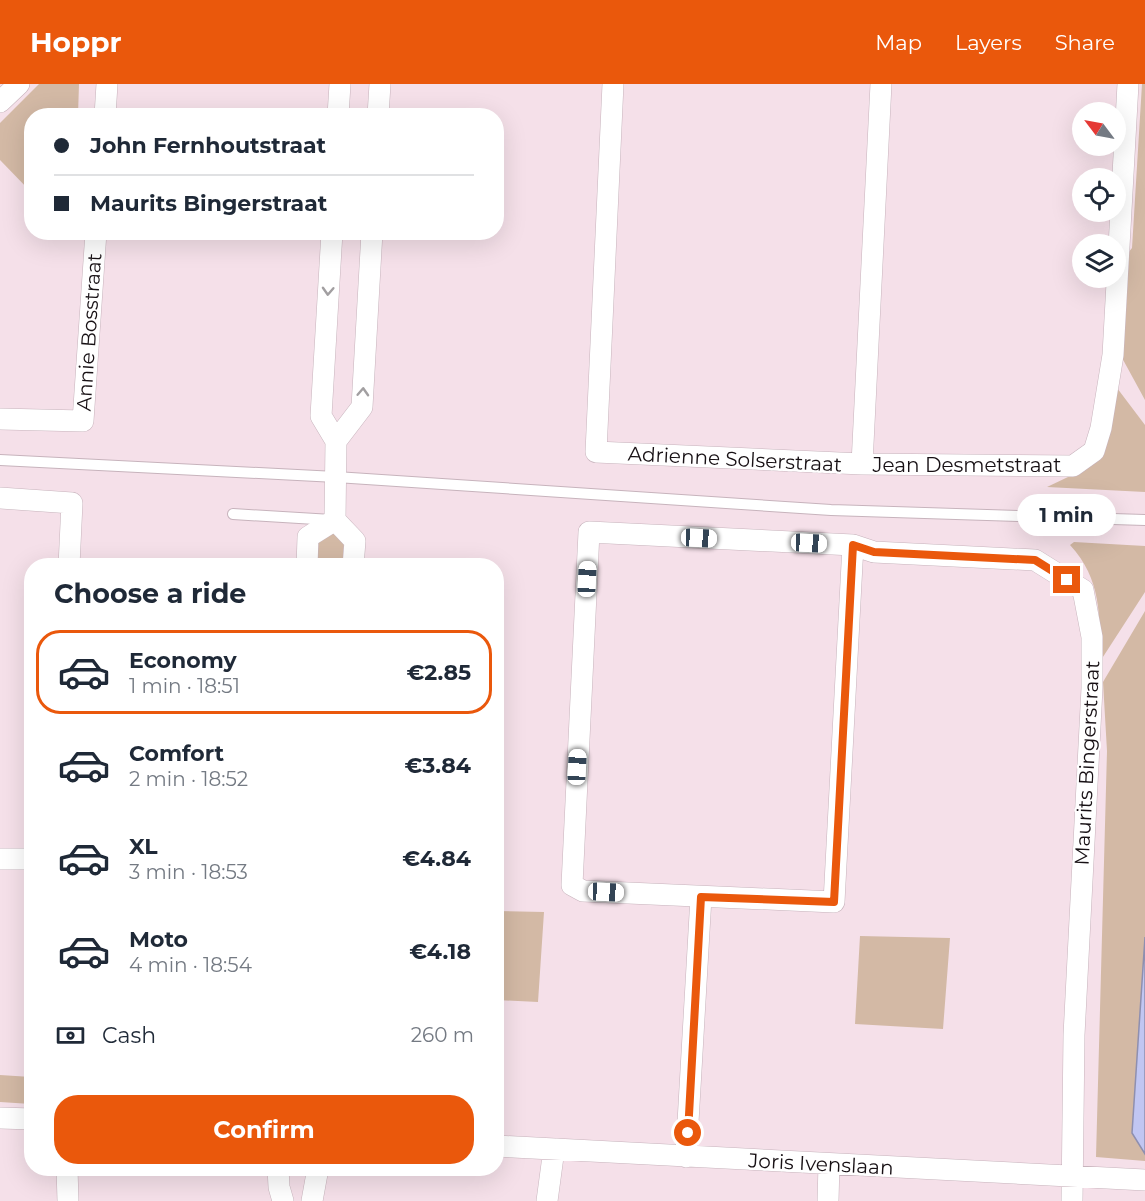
<!DOCTYPE html>
<meta charset="utf-8">
<style>
body{margin:0;font-family:Montserrat,sans-serif;background:#f2f2f3;color:#1f2937;height:100vh;display:flex;flex-direction:column;font-size:22px;white-space:nowrap}
*{box-sizing:border-box;margin:0}
p{font-size:20px;color:#747a83}
.icon{flex:none;width:33px;height:33px;fill:none;stroke:currentColor;stroke-width:2;stroke-linecap:round;stroke-linejoin:round}
.map{position:relative;flex:1;overflow:hidden}
.panel{position:absolute;left:24px;top:474px;width:480px;height:618px;display:flex;flex-direction:column;background:#fff;border-radius:24px;box-shadow:0 6px 24px #0002}
.panel>*{flex:none}
.top-card{position:absolute;left:24px;top:24px;width:480px;height:132px;border-radius:24px;box-shadow:0 6px 24px #0002;display:grid;align-content:center;height:132px;padding:0 30px;background:#fff}
.needle{width:39px;rotate:302deg}
.fabs{position:absolute;left:1072px;top:18px;display:grid;gap:12px}
.fabs a{display:grid;place-items:center;width:54px;height:54px;border-radius:50%;background:#fff;box-shadow:0 6px 24px #0002;font-size:30px}
.end{position:absolute;width:27px;height:27px;margin:-14px;border:8px solid #ea580c;background:#fff;box-shadow:0 0 0 3px #fff}
.from{border-radius:50%}
.bubble{position:absolute;height:42px;border-radius:21px;background:#fff;box-shadow:0 6px 24px #0002;font-size:20px;font-weight:700;line-height:42px;text-align:center}
.car{position:absolute;width:18px;height:36px;margin:-18px -9px;border-radius:8px;box-shadow:0 0 4px 2px #0007;background:linear-gradient(#fff 24%,#345 0 40%,#fff 0 76%,#345 0 86%,#fff 0)}
.top-card b{display:flex;align-items:center;gap:21px;height:57px;font-size:22px}
.top-card b+b{border-top:2px solid #e0e1e3}
.top-card i{width:15px;height:15px;background:#1f2937}
ul{padding:0;list-style:none}
li{display:flex;align-items:center;gap:18px;height:84px;margin:0 12px 9px;padding:0 18px;border:3px solid transparent;border-radius:24px}
li div{flex:1}
li b{display:block;font-size:22px}
li em{font-style:normal;font-weight:700}
li.active{border-color:#ea580c}
li>.icon{width:54px;height:54px;stroke-width:1.5}
h2{padding:0 30px;font-size:27px;line-height:72px}
.pay{display:flex;align-items:center;gap:15px;height:66px;padding:0 30px;font-size:22px}
.pay p{margin-inline-start:auto}
.cta{display:flex;gap:12px;margin-top:auto;padding:12px 30px}
.cta a{flex:1;height:69px;border-radius:24px;background:#ea580c;color:#fff;font-size:24px;font-weight:700;line-height:69px;text-align:center}
header{display:flex;align-items:center;gap:36px;box-sizing:border-box;height:84px;padding:0 30px;background:#ea580c;color:#fff}
header strong{font-size:28px}
nav{display:flex;gap:33px;margin-inline-start:auto;font-size:21px}
.map>svg:first-child{display:block}
.green{fill:#d3b9a5}
.water{fill:#c1c6f2;stroke:#8e8faf;stroke-width:1.5}
.lines{fill:none;stroke-linecap:round;stroke-linejoin:round}
.service-casing{stroke:#c7b3bc;stroke-width:12}
.minor-casing{stroke:#c7b3bc;stroke-width:22}
.service{stroke:#fff;stroke-width:10}
.minor{stroke:#fff;stroke-width:21}
.oneway{stroke:#a29fa1}
.route{stroke:#ea580c;stroke-width:8}
.labels{text-anchor:middle;stroke-width:4.5;stroke-linejoin:round;paint-order:stroke}
.street-label{font-size:20px;fill:#171014;stroke:#fff}
</style>
<header>
<strong>Hoppr</strong>
<nav><a>Map</a><a>Layers</a><a>Share</a></nav>
</header>
<div class="map">
<svg width="1145" height="1117" viewBox="0 0 1145 1117">
<rect width="100%" height="100%" fill="#f5e0e9"/>
<path class="green" d="M39,0H79L78,31L32,32L31,108L0,76V39Z
M1142,0H1145V316L1121,272L1128,169L1132,164Z
M1114,300L1145,341V408L1047,403L1089,383Z
M331,445L344,458L343,481L314,482L316,457Z
M1074,458L1145,462V508L1101,576C1099,530 1102,496 1070,461Z
M1145,527V853L1132,1049L1145,1070V1077L1096,1073L1107,667L1103,598Z
M496,827L544,828L538,918L497,916Z
M860,852L950,854L943,945L855,940Z
M0,991L31,993V1020L0,1018Z"/>
<path class="water" d="M1145,853V1070L1132,1049Z"/>
<g class="lines">
<g class="service-casing">
<path id="service" d="M0,376L336,393L831,426L1145,436
M233,430L332,436"/>
</g>
<g class="minor-casing">
<path id="minor" d="M613,0L596,368L862,380L881,0
M0,18L19,0
M105,32L107,0
M338,32L340,0
M378,32L380,0
M332,148L321,332L336,357L335,436L355,457L353,482
M0,335L83,337L96,148
M336,357L362,323L372,148
M862,380L1073,382L1094,367L1101,344L1113,271L1128,0
M0,414L72,419L69,482
M589,448L853,461L834,818L583,807L572,801Z
M853,461L874,468L1035,476L1083,506L1092,553V604L1074,951L1072,1117
M307,482L308,453L335,436
M0,775H32
M0,1034L32,1035
M496,1062L1145,1096
M686,1073L701,813
M67,1084L68,1117
M278,1084L279,1103L283,1117
M312,1117L318,1084
M547,1117L554,1065
M828,1117L829,1080"/>
</g>
<use href="#service" class="service"/>
<use href="#minor" class="minor"/>
</g>
<defs><path id="oneway-chevron" d="M-2-3.5L2.5 0L-2 3.5" fill="none" stroke-width="1.6" stroke-linecap="round" stroke-linejoin="round" transform="scale(1.5)"/></defs>
<g class="oneway">
<use href="#oneway-chevron" transform="translate(328 207) rotate(93)"/>
<use href="#oneway-chevron" transform="translate(363 308) rotate(-87)"/>
</g>
<g class="lines">
<path class="route" d="M688,1049L701,813L834,818L853,461L874,468L1035,476L1067,496"/>
</g>
<g class="labels">
<g class="street-label">
<text transform="translate(89 248) rotate(-86)" y="7">Annie Bosstraat</text>
<text transform="translate(735 375) rotate(3)" y="7">Adrienne Solserstraat</text>
<text x="967" y="388">Jean Desmetstraat</text>
<text transform="translate(1087 679) rotate(-87)" y="7">Maurits Bingerstraat</text>
<text transform="translate(821 1080) rotate(3)" y="7">Joris Ivenslaan</text>
</g>
</g>
</svg>
<div class="fabs">
<a><svg class="needle" viewBox="-14 -14 28 28"><path d="M0-13l5 13h-10z" fill="#e53935"/><path d="M0 13l5-13h-10z" fill="#747a83"/></svg></a>
<a><svg class="icon" aria-label="locate" viewBox="0 0 24 24"><circle cx="12" cy="12" r="6"/><path d="M12 2v4M12 18v4M2 12h4M18 12h4"/></svg></a>
<a><svg class="icon" aria-label="layers" viewBox="0 0 24 24"><path d="M12 4l9 5-9 5-9-5zM3 14l9 5 9-5"/></svg></a>
</div>
<i class="end from" style="left:688px;top:1049px"></i>
<i class="end" style="left:1067px;top:496px"></i>
<div class="bubble" style="left:1017px;top:410px;width:99px">1 min</div>
<i class="car" style="left:699px;top:454px;rotate:93deg"></i>
<i class="car" style="left:809px;top:459px;rotate:93deg"></i>
<i class="car" style="left:587px;top:495px;rotate:3deg"></i>
<i class="car" style="left:577px;top:683px;rotate:3deg"></i>
<i class="car" style="left:606px;top:808px;rotate:93deg"></i>
<div class="top-card">
<b><i class="from"></i>John Fernhoutstraat</b>
<b><i></i>Maurits Bingerstraat</b>
</div>
<section class="panel">
<h2>Choose a ride</h2>
<ul>
<li class="active"><svg class="icon" aria-label="car" viewBox="0 0 24 24"><path d="M5 17H2v-5l4-1 3-4h7l3 4 3 1v5h-3M9 17h6M6 11h13"/><circle cx="7" cy="17" r="2"/><circle cx="17" cy="17" r="2"/></svg><div><b>Economy</b><p>1 min · 18:51</p></div><em>€2.85</em></li>
<li><svg class="icon" aria-label="car" viewBox="0 0 24 24"><path d="M5 17H2v-5l4-1 3-4h7l3 4 3 1v5h-3M9 17h6M6 11h13"/><circle cx="7" cy="17" r="2"/><circle cx="17" cy="17" r="2"/></svg><div><b>Comfort</b><p>2 min · 18:52</p></div><em>€3.84</em></li>
<li><svg class="icon" aria-label="car" viewBox="0 0 24 24"><path d="M5 17H2v-5l4-1 3-4h7l3 4 3 1v5h-3M9 17h6M6 11h13"/><circle cx="7" cy="17" r="2"/><circle cx="17" cy="17" r="2"/></svg><div><b>XL</b><p>3 min · 18:53</p></div><em>€4.84</em></li>
<li><svg class="icon" aria-label="car" viewBox="0 0 24 24"><path d="M5 17H2v-5l4-1 3-4h7l3 4 3 1v5h-3M9 17h6M6 11h13"/><circle cx="7" cy="17" r="2"/><circle cx="17" cy="17" r="2"/></svg><div><b>Moto</b><p>4 min · 18:54</p></div><em>€4.18</em></li>
</ul>
<div class="pay"><svg class="icon" aria-label="cash" viewBox="0 0 24 24"><path d="M3 7h18v10H3z"/><circle cx="12" cy="12" r="2"/></svg>Cash<p>260 m</p></div>
<div class="cta"><a>Confirm</a></div>
</section>
</div>
